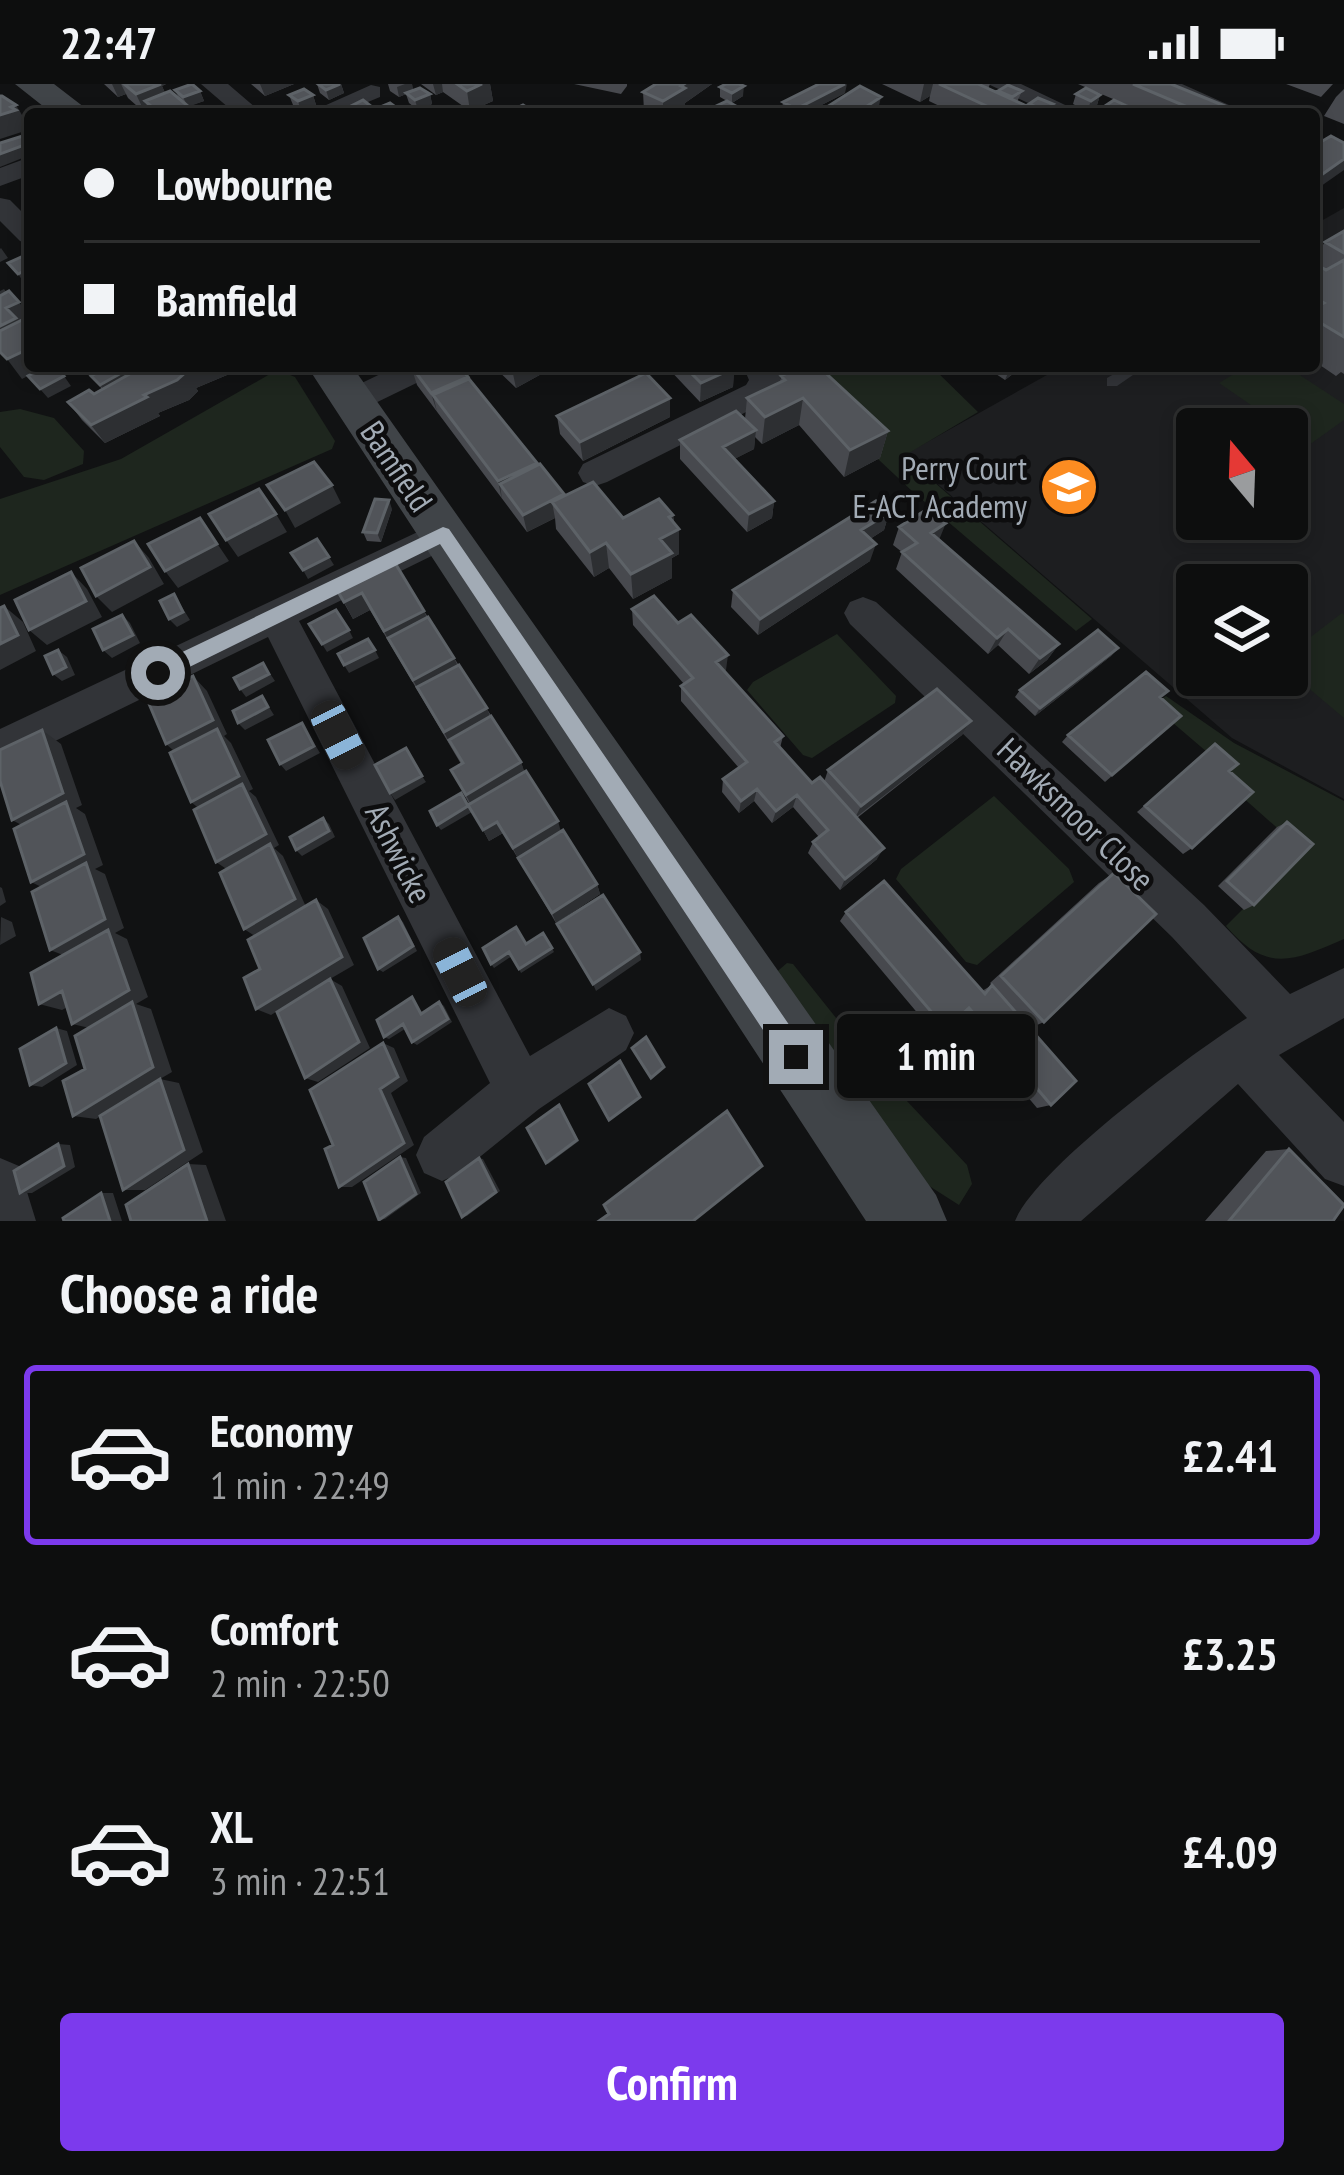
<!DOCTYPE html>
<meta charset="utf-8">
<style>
body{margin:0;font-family:"PT Sans Narrow",sans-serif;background:#1b1c1c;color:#f1f3f6;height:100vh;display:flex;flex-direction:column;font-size:45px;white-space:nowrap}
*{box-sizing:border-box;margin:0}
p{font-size:39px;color:#9a9c9e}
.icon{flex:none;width:66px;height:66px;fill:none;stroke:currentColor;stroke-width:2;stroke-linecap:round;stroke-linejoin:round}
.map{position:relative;height:1137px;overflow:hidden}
.drawer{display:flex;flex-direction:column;background:#0d0e0e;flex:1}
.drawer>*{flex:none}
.hud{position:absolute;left:24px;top:24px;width:1296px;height:264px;border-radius:12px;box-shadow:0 6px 18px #0003,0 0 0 3px #2d2e2e;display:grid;align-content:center;height:264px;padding:0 60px;background:#0d0e0e}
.needle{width:78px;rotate:341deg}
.controls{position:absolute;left:1176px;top:324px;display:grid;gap:24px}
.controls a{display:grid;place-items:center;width:132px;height:132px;border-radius:12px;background:#0d0e0e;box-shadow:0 6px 18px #0003,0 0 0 3px #2d2e2e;font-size:60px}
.end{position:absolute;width:54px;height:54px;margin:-27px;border:15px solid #a2abb5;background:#111;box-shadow:0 0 0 6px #111}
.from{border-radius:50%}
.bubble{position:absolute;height:84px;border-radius:12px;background:#0d0e0e;box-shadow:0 6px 18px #0003,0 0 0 3px #2d2e2e;font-size:39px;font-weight:700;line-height:84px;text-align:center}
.car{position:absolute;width:36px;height:72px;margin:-36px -18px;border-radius:15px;box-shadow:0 0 9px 3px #0007;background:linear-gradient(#222 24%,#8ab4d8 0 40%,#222 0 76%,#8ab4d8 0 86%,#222 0)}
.hud b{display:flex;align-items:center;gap:42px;height:114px;font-size:45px}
.hud b+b{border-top:3px solid #2d2e2e}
.hud i{width:30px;height:30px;background:#f1f3f6}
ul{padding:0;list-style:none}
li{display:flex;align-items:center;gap:36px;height:180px;margin:0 24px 18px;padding:0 36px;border:6px solid transparent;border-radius:12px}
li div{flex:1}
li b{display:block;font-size:45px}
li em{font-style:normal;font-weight:700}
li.on{border-color:#7c3aed}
li>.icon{width:108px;height:108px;stroke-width:1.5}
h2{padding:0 60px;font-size:54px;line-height:144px}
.cta{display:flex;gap:24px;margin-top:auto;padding:24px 60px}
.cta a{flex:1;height:138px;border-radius:12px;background:#7c3aed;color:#fff;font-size:48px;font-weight:700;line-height:138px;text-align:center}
.status{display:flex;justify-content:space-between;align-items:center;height:84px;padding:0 60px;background:#0d0e0e;direction:ltr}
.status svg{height:33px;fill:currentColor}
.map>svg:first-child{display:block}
.built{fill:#1d1e20;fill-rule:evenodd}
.green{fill:#1e261e}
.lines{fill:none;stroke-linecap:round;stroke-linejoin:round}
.lane{fill:#323438;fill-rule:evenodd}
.street{fill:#323438;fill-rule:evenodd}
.secondary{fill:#404448;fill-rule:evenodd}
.wall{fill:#47494e}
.shaded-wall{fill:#2d2f32}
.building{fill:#515459;stroke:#5d6267;stroke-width:3}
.route{fill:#a2abb5}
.labels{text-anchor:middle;stroke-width:9;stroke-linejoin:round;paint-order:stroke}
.street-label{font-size:33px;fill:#a2abb5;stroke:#0d0d0e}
.poi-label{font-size:33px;fill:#a2abb5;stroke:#0d0d0e;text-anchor:end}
</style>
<div class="status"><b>22:47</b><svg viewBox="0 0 49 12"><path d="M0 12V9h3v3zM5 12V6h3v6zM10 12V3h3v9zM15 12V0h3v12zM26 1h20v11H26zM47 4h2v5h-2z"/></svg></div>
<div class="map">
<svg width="1344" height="1137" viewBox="0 0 1344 1137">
<rect width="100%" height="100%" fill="#111213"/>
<path class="built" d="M1344,124V715L1232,654L904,371L1063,282H1314V141ZM1197,345H1287V435H1197ZM1197,501H1287V591H1197Z"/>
<path class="green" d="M779,282H931L978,328L904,372L1092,535L1076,547L912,407Z
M1247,282H1286L1344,320V336L1309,361L1219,299Z
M283,288L295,293L335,357L332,365L0,511V415L121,375L270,290Z
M20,325L54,334L84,367L83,380L44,396L24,393L0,363V328Z
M1342,529L1344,531V634L1287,586V571Z
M837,550L896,612L895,619L812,674L803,671L747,606L753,598Z
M1166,612L1234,659L1344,717V855C1293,877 1267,890 1226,842L1302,766L1222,695L1228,686L1152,621Z
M994,712L1069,785L1074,798L977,881L966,878L896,795L901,785Z
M787,879L793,880L876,984L967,1081L972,1100L959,1121L912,1091L773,891Z"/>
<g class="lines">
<path class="lane" d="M1344,164V172L1314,173V165Z
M1128,282H1146L1117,302H1107V294Z"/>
<path class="street" d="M201,0H228L263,30H236Z
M988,0H1021L1084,30H1051Z
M1148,0H1182L1249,30H1215Z
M371,1L380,3V13L339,30H306Z
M30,73V91L0,102V84Z
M0,114L10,116L30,136V160L20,157L0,137Z
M397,282H440L435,290L363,325H341L336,317L341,309Z
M743,282H775L782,298L768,317L607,398L595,402L583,398L578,389L583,380L746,301L749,296Z
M443,436L456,440L461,450L456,460L299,537L530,972L609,924L626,932L634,949L626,966L539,1025L460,1089L442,1097L424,1089L416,1071L424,1053L490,999L268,553L0,684V645Z
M863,513L876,518L1204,821L1290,910L1344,884V934L1279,971L1344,1038V1102L1325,1095L1238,1000L1081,1137H1015C1037,1083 1195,967 1247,934L1172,853L850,540L844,529L850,518Z
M0,1074L19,1082L36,1137H0Z"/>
<path class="secondary" d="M15,0H54L93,30H53Z
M307,282H352L936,1111L947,1137H866Z"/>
</g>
<path class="wall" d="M104,0H166L162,2L165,9L179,14L175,6L200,7L204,17L188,22L192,30H151L150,28L145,29L128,14L126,10L118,13Z
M251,0H294L265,12Z
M317,0H341L344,9L329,16L320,9Z
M388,0H412L413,7L430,10L432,20L418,26L409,19L406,10L399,13L390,7Z
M421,0H490L493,17L470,27L443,8L436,11Z
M574,0H627V2L621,10Z
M656,0H712L685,19V24L675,30H648L644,27L643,8Z
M882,0H990L988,5L998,9V7H1022L1017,18L1028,23L1029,20H1053L1050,29L1052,30H956L929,17L930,12L920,18Z
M1078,0H1171L1222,30H1148Z
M1286,0H1333L1321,13Z
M720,3L743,12L732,19L750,30H714V23L727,17L720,13Z
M1344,5V40L1324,32L1336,13Z
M845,9L804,30H773L782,26L783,18Z
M1076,10L1100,11L1097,21L1087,27L1073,20Z
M289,11H313L316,21L301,27L293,21Z
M1105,22L1126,30H1102Z
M1344,147V290L1341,288L1336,292L1314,277V174L1325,158Z
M137,282H239L227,291L196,304L198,307L189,316L158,329L160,332L105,359L82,336L68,318L94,310L102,305L91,292L123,288L125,292L139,284Z
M411,282L468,293L537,382L564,412L623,434L673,431L679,470L672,474V494L633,515L609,484L594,493L556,445L555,434L527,448L417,301Z
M493,282H556L516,304Z
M666,282H733L734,284L733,303L700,318Z
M984,282H1023L1005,296Z
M781,292L888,347L880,374L844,393L799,341L762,360L755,353L754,365L734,375L774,417L772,434L747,448L680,375V356L745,335L747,314L780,298Z
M670,314V333L583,377L560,350L557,332Z
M392,425L381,458L367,457L363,448Z
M889,429L884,446L870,455V477L758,551L731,523L733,506Z
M899,443L939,455L1059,560L1047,576L1029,590L998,561L988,570L896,485L902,468L893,461Z
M334,501L424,527L521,678L524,688L561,747L597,800L600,810L556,839L503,749L489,757L451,686L461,680L370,526L353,535Z
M632,525L678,539L726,586L724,587L783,652L780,664L812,699L824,698L828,686L971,637L962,651L857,734L877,775L840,806L808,769L813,758L819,753L793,723L772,739L754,717L739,729L722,708L723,695L739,684L681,617V602L684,600L633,541Z
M1118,564L1111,572L1035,632L1015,613L1020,606Z
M1181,632L1105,698L1062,658L1068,651Z
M1215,660L1192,764L1183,770L1137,728Z
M1287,738L1254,821L1244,826L1218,802L1277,743Z
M1114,789L1044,938L1030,944L1051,1021L1037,1024L960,932L946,945L936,951L840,837L846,828L982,907L992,901L990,899L1099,799Z
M1289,1065L1333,1137H1205L1266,1067Z"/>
<path class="shaded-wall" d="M112,0H121L126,10L118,13Z
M161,0H166L162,2L170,20L145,17L150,28L145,29L136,10Z
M260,0H294L265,12Z
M341,0L344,9L329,16L326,6Z
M405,0H412L413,7L399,13L397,3Z
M433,0H442L443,8L436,11Z
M482,0H490L493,17L470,27L467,7Z
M684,0H712L685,19V24L675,30H663V17Z
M847,0L845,9L804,30H795L796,25Z
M924,0H933L930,12L920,18Z
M744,2L743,12L732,19V9Z
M200,7L204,17L188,23L183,13Z
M430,10L432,20L418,26L415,16Z
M313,11L316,21L301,27L298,17Z
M1100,11L1097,21L1087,27L1091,17Z
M881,13L877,30H855Z
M16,21L28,41L25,42L28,46L0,55V31Z
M189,23L192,30H171Z
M30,59V71L0,83V70Z
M1344,75V86L1314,107V96Z
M1,164L8,174L0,178V165Z
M30,184V197L25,200L18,190Z
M4,205L15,219L19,218L30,233V239L0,268V207Z
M30,264V282H47L22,295L7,275Z
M192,282H239L227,291L196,304L198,307L189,316L158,329L160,332L105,359L91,341Z
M517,282H556L516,304L512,285Z
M1011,282H1023L1005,296Z
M734,284L733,303L700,318L701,299Z
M123,288L129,298L107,310L100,301Z
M64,292L71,302L48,314L40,305Z
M468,293L473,312L433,311L437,328L431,309Z
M670,314V333L583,377L580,358Z
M803,314L799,341L762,360L765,333Z
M756,346L754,365L721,382L723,363Z
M888,347L880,374L844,393L850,366Z
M537,379L540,397L500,400L502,416L498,397Z
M332,401L341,419L295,444L285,426Z
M564,410L567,428L552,418L555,434L527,448L523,431Z
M389,416L392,425L381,458L377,449Z
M774,417L772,434L747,448L749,430Z
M889,429L884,446L856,464L861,446Z
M276,430L287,448L238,473L226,456Z
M673,431V448L679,445V470L672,474V494L633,515L631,490L660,455L669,433Z
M200,434L229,477L178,504L165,487Z
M946,439L939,456L931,449Z
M134,457L149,474L164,500L112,528L96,512Z
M606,459L609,484L594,493L590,468Z
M876,460L870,477L758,551L760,535Z
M329,473L334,481L308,495L303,486Z
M71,488L87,505L102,533L47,561L29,546Z
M362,509L370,526L353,535L344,518Z
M174,510L190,536L177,543L169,535Z
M4,522L23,538L36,567L0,586V560Z
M424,527L431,543L388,554L392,563L384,547Z
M122,531L130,539L140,559L112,574L103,566Z
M1008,545L998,561L988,570L997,554Z
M349,546L353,554L327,568L322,560Z
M1059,560L1047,576L1029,590L1040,574Z
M1118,564L1111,572L1035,632L1040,624Z
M58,566L67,573L75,591L62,597L53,590Z
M375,566L379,574L349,589L344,581Z
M728,571L726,586L715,594L716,578Z
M454,574L461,589L421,611L413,596Z
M263,579L275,597L246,613L240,605Z
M193,592L207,607L227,650L224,652L231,659L253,705L249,707L256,713L279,761L274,764L283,772L307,825L258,854L244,845L231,788L216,778L206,730L191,718L182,674L166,660Z
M262,612L274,631L245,646L238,639Z
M487,624L492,638L451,662L444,648Z
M971,637L962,651L855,734L861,722Z
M302,639L320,669L286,687L280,680Z
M42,646L61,660L82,721L76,724L85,730L103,781L95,785L105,790L124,844L115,849L127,855L148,913L136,920L151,925L172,988L160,995L179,999L203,1068L145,1106H123L160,996L96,1035L73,1032L94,945L72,940L71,874L50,866L52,808L31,798L33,747L12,736Z
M521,678L526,692L472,723L466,711Z
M422,692L426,698L395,716L390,709Z
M757,705L754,717L739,729L741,717Z
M797,711L793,723L772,739L776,727Z
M468,722L472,728L441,746L437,741Z
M323,734L329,740L335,753L302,772L296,766Z
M558,737L561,748L518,775L513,764Z
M497,738L503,749L489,757L483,746Z
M884,764L877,775L840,806L845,795Z
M597,800L600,810L556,839L552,829Z
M0,803L2,804L6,818L0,822Z
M316,816L328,825L354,881L330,895L342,902L370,964L318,998L305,994L330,895L271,931L256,925Z
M1,833L12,838L16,852L0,861Z
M398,833L403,838L417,867L383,888L378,885Z
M552,864L554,868L521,889L519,885Z
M509,868L512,872L494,884L491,880Z
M640,868L641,876L596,907L593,900Z
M62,907L84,914L62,926L39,920Z
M439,918L444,922L452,938L417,961L412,958Z
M403,940L408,943L389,955L384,953Z
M56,944L67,947L77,981L42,1003L30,1001Z
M383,959L394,964L408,997L391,1009L414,1061L352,1103H339Z
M559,1021L579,1057L548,1080L546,1079Z
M58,1060L70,1061L75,1083L32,1109H20Z
M400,1073L406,1074L421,1109L385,1135L379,1136Z
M479,1074L483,1075L500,1107L467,1132L462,1133Z
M188,1080L206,1081L226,1137H207Z
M101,1109H113L122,1137H110Z"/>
<path class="building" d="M124,0H161L136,10Z
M192,0L200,7L183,13L175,6Z
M318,0H340L326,6Z
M457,0H482L467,7Z
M656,0H684L681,2L685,4L663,17L643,8Z
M726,0H739L744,2L732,9L720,3Z
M819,0H845L796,25L783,18Z
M939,0H978L1042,29L1004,30Z
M1133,0H1171L1225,22L1215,30H1204Z
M1008,1L1022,7L1012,13L998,7Z
M860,2L881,13L855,30H816Z
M420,4L430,10L415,16L406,9Z
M1086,4L1100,11L1091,17L1076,10Z
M304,5L313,11L298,17L289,11Z
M170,7L189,23L171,30H160L145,17Z
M0,12H2L16,21L11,23L16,26L0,31Z
M1038,14L1053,20L1043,26L1029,20Z
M363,16L372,23L358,30L349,23Z
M1114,16L1129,23L1120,29L1105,22Z
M727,17L750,30H727L714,23Z
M390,19L405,30H364Z
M523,21L537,30H505Z
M220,24L228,30H205Z
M785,24L794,30H773Z
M26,51L30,54V59L0,70V59Z
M1331,52L1344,59V75L1314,96V62Z
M1344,147V169L1325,158Z
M28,170L30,171V184L18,190L8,179Z
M1344,176V253L1314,235V224L1324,219L1314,213V179L1326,186Z
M9,207L19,218L6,224L16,234L0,242V212Z
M28,233L30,235V264L7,275L0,268V247Z
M47,282H55L64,292L40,305L28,292Z
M110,282H116L123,288L100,301L91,292Z
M144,282H192L183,286L186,288L177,296L144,311L147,313L91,341L68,318L89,306L94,310Z
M411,282H459L468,293L431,309Z
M684,282H733L734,284L701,299Z
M803,282H818L888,347L850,366L803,314L765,333L747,314L785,296L781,292Z
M646,289L670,314L580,358L557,332Z
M469,295L537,379L498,397L433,311Z
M736,327L756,346L723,363L774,417L749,430L680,356Z
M314,378L332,401L285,426L267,401Z
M540,380L564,410L523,431L500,400Z
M593,398L623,434L659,415L673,431L669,433L679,445L660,455L672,469L631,490L606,459L590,468L552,418Z
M259,405L276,430L226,456L209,430Z
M375,415L389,416L377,449L363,448Z
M876,417L889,429L861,446L876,460L760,535L733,506Z
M929,424L946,439L931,449L1059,560L1040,574L1008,545L997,554L902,468L917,459L899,443Z
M200,434L217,460L165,487L148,460Z
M317,455L329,473L303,486L291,469Z
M134,457L150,483L96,512L81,484Z
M392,474L424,527L384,547L362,509L344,518L334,501Z
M71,488L86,517L29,546L15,516Z
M174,510L183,528L169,535L160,517Z
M654,512L678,539L691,531L728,571L716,578L783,652L775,658L812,699L820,693L884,764L845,795L813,758L828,746L797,711L776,727L757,705L741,717L723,695L747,678L681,602L693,594L632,525Z
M4,522L18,551L0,560V524Z
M336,526L349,546L322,560L309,540Z
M122,531L133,551L103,566L93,545Z
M428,533L454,574L413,596L388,554Z
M1098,546L1118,564L1040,624L1020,606Z
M368,555L375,566L344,581L338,570Z
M58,566L66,583L53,590L45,572Z
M263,579L269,590L240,605L234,594Z
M459,581L487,624L444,648L417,603Z
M1146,588L1168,607L1160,613L1181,632L1112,691L1068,651Z
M193,592L213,636L166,660L147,615Z
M937,605L971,637L861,722L828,686Z
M262,612L268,623L238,639L233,627Z
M491,632L521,678L466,711L451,686L463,679L449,656Z
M302,639L314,662L280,680L268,656Z
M217,645L239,692L191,718L170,669Z
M42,646L63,709L12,736L0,697V666Z
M1215,660L1238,680L1229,687L1253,708L1192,764L1145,722Z
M406,664L422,692L390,709L375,681Z
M526,687L558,737L513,764L497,738L483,746L468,721Z
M242,700L266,750L216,778L194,726Z
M461,709L468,722L437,741L430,727Z
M66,718L84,770L31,798L14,745Z
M323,734L329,747L296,766L290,753Z
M1287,738L1313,760L1254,821L1227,797Z
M563,746L597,800L552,829L518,774Z
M270,760L295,815L244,845L220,789Z
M86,779L105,835L50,866L32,808Z
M1114,789L1156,830L1044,938L1001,892Z
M884,797L985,910L992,901L1076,997L1051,1021L969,924L946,945L846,828Z
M603,811L640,868L593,900L557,840Z
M316,816L342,873L256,925L244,894L260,885L248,856Z
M398,833L413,862L378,885L364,854Z
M516,843L526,860L543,849L552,864L519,885L509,868L491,880L483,864Z
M108,846L129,906L72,940L62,907L39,920L31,889Z
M330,895L359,958L305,994L277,928Z
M412,913L421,930L439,918L448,935L412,958L403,940L384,953L377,936Z
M132,918L153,983L73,1032L63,997L85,985L75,952Z
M56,944L66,979L30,1001L20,965Z
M646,953L664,983L651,994L632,964Z
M383,959L398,993L380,1005L404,1059L339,1103L325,1065L333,1061L310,1006Z
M620,977L640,1013L609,1036L589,1000Z
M160,995L184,1066L123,1106L100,1032Z
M559,1021L577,1056L546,1079L527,1044Z
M727,1027L762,1082L693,1137H599L609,1130L604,1121Z
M58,1060L64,1082L20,1109L14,1087Z
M1289,1065L1344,1121L1333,1137H1229Z
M400,1073L416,1110L379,1136L364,1098Z
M479,1074L496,1108L462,1133L446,1098Z
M188,1080L207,1137H131L126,1121Z
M101,1109L110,1137H64L63,1134Z"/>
<path class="route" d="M443,443L449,445L805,964L809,973L805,982L796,986L787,982L440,460L165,595H151V583Z"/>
<defs>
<g id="school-disc" transform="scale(3)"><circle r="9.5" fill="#fc8c21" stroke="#0d0d0e"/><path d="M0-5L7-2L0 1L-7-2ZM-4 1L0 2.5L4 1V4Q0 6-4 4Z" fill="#fff"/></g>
</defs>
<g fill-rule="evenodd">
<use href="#school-disc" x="1069" y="403"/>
</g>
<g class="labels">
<g class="street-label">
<text transform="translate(397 382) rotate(56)" y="12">Bamfield</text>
<text transform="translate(1076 730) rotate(44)" y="12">Hawksmoor Close</text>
<text transform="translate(399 769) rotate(63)" y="12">Ashwicke</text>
</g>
<g class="poi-label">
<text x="1027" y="396">Perry Court<tspan x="1027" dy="38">E-ACT Academy</tspan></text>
</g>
</g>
</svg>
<div class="controls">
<a><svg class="needle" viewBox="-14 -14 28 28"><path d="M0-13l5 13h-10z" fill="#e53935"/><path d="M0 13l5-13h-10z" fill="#9a9c9e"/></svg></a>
<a><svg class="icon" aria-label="layers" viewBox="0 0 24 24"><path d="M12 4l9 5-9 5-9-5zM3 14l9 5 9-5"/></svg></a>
</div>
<i class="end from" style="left:158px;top:589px"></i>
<i class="end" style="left:796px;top:973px"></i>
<div class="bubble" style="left:837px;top:930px;width:198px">1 min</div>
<i class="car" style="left:338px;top:651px;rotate:153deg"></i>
<i class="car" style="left:460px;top:888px;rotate:333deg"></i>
<div class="hud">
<b><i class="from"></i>Lowbourne</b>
<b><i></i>Bamfield</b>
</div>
</div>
<section class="drawer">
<h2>Choose a ride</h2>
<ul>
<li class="on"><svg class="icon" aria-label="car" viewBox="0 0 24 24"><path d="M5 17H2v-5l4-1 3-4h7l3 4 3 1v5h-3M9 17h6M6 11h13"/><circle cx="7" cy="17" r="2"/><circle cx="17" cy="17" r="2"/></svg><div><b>Economy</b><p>1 min · 22:49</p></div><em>£2.41</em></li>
<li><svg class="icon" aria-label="car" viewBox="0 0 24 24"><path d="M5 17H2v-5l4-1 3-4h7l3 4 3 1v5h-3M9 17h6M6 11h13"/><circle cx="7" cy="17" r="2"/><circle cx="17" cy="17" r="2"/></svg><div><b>Comfort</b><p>2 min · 22:50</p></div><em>£3.25</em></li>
<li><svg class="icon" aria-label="car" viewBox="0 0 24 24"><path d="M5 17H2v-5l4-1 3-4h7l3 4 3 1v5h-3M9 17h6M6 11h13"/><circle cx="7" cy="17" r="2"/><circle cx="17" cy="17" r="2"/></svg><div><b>XL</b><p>3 min · 22:51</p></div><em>£4.09</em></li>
</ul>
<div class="cta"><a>Confirm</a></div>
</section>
